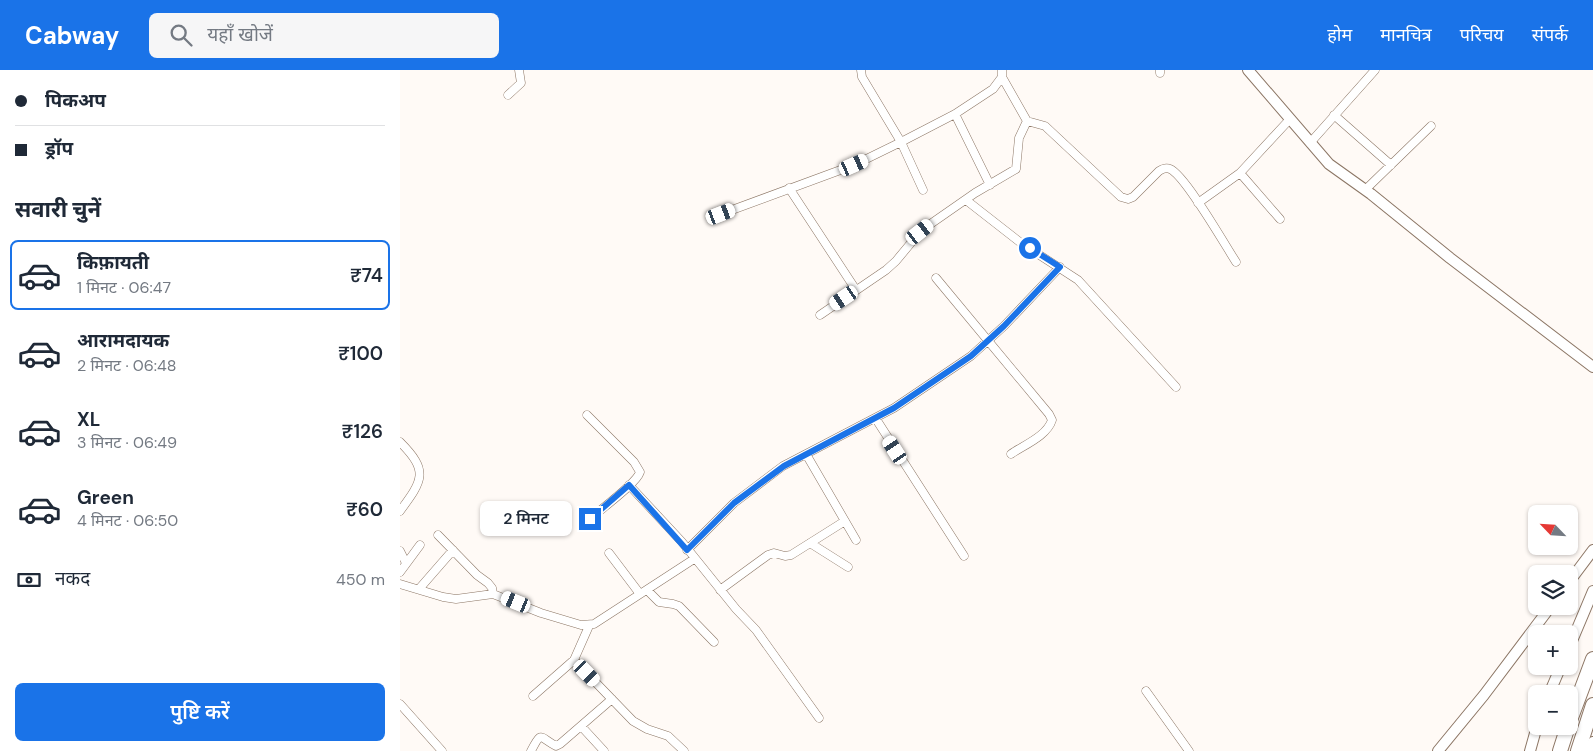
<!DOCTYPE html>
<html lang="hi">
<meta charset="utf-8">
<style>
body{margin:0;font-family:"DM Sans","Noto Sans Devanagari",sans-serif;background:#f6f6f7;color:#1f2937;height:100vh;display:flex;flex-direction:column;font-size:19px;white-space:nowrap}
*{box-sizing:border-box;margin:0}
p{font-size:16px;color:#747a83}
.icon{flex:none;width:28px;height:28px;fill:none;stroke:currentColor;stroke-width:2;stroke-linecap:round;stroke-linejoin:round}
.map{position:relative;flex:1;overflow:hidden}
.panel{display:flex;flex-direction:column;background:#fff;width:400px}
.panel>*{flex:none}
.guide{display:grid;align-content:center;height:110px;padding:0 15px;background:#fff}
.needle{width:32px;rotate:295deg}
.tools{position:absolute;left:1128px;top:435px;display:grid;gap:10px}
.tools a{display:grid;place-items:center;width:50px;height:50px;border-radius:8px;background:#fff;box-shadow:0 1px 4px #0004;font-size:25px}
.end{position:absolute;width:22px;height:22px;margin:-11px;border:6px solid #1a73e8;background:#fff;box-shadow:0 0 0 2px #fff}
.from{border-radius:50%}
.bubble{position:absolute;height:35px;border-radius:8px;background:#fff;box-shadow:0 1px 4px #0004;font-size:16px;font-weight:600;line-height:35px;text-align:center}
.car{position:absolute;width:15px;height:30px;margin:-15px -8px;border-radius:6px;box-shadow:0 0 4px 1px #0007;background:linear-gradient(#fff 24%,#345 0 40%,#fff 0 76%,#345 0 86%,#fff 0)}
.guide b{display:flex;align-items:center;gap:18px;height:48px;font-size:19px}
.guide b+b{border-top:1px solid #e0e1e3}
.guide i{width:12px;height:12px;background:#1f2937}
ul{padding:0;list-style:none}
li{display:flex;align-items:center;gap:15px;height:70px;margin:0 10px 8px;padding:0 5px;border:2px solid transparent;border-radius:8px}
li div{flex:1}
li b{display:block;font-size:19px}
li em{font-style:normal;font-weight:600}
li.selected{border-color:#1a73e8}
li>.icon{width:45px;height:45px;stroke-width:1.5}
h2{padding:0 15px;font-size:22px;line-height:60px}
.pay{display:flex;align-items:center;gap:12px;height:55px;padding:0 15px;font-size:19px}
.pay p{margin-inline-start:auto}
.button{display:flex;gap:10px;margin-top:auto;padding:10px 15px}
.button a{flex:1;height:58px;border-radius:8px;background:#1a73e8;color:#fff;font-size:20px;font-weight:600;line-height:58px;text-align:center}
header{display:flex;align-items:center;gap:30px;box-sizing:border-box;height:70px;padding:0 25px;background:#1a73e8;color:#fff}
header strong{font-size:24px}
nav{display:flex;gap:28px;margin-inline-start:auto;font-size:18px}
.search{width:350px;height:45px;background:#f6f6f7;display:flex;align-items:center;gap:12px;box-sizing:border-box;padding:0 18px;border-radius:8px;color:#747a83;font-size:19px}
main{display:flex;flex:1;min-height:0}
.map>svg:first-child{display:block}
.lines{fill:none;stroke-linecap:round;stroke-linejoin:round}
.street-casing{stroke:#8c7665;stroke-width:9}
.secondary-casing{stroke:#8c7665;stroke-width:12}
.highway-casing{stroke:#8c7665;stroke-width:16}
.street{stroke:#fff;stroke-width:8}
.secondary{stroke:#fff;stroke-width:10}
.highway{stroke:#fff;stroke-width:14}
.route{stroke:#1a73e8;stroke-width:6}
</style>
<header>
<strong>Cabway</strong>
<div class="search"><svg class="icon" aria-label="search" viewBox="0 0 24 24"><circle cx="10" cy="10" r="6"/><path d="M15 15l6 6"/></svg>यहाँ खोजें</div>
<nav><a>होम</a><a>मानचित्र</a><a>परिचय</a><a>संपर्क</a></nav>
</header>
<main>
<section class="panel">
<div class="guide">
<b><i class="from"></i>पिकअप</b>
<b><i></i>ड्रॉप</b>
</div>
<h2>सवारी चुनें</h2>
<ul>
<li class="selected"><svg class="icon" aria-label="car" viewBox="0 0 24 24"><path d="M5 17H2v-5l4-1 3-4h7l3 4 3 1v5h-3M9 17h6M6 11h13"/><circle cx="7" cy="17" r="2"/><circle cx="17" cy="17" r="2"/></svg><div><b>किफ़ायती</b><p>1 मिनट · 06:47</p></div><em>₹74</em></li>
<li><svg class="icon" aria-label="car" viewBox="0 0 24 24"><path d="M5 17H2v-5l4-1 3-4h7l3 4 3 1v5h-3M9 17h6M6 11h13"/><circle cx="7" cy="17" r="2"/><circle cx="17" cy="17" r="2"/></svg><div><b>आरामदायक</b><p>2 मिनट · 06:48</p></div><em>₹100</em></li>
<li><svg class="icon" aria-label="car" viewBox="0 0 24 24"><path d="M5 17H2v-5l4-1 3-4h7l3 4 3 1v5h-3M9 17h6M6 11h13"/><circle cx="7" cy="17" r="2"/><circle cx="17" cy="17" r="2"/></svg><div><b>XL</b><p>3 मिनट · 06:49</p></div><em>₹126</em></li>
<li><svg class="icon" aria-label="car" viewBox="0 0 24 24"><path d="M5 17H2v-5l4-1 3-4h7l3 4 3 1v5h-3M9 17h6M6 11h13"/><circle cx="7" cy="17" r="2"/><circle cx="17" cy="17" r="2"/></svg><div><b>Green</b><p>4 मिनट · 06:50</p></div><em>₹60</em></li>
</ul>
<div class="pay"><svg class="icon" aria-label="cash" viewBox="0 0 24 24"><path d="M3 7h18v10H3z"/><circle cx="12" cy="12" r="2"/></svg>नकद<p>450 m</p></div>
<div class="button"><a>पुष्टि करें</a></div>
</section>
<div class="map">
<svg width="1193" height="681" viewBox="0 0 1193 681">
<rect width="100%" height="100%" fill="#fffaf6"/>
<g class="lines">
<g class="street-casing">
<path id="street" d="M461,0L462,7L501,72L523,120
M760,0V3
M602,7L627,51L645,56L721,127L728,129L733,127L759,101C762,99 766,97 770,99C785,105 825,175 836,192
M108,25L121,13L119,0
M555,44L590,115
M934,45L991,95
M910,73L975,0
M840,103L880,149
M389,118L456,220
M965,120L1031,56
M566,130L621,173L678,210L776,317
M798,133L840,103L890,49
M321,144L454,95L501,72L555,44L593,19L602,7V0
M536,208L649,344L652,350C647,366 624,375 611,384
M420,245L486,200L496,191L520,162L529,155L575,123L616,99L619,68L627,51
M187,345L234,392L240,402C237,413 201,439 190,449
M476,349L564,486
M0,372C29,401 23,410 0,441
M406,384L456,470
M229,415L282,472L336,539L356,560L419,648
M38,465L77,505L88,513L92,518L93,524
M410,473L448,497
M287,480L334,433L383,396L494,338L571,286L604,256L660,197
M0,481L6,493
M209,483L240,524
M0,502L20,475
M0,514L43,527L56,529L93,524L141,543L181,555L194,554L294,489
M19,519L53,480
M247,520L259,532L273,534L279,536L314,572
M320,520L368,485L374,483L385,486L391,485L445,451
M174,590L233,651L247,659L268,666L284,681
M746,621L789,681
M133,626L174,590L189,556
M0,634L42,681
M181,656L204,681
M131,681C142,660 139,667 156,676L160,674L212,629"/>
</g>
<g class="secondary-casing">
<path id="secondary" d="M848,0L929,94L971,124L1050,188L1193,297
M1169,512L1193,480
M1169,578L1193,521
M1149,624L1161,596
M1038,681L1084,625L1151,536
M1130,681L1137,656
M1187,681L1193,672"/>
</g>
<g class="highway-casing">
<path id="highway" d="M1169,653L1193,589
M1160,681L1168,656
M1178,681L1193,635"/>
</g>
<use href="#street" class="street"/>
<use href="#secondary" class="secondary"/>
<use href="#highway" class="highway"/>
</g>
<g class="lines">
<path class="route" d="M190,449L229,415L287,480L334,433L384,396L494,338L571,286L604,256L660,197L630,178"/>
</g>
</svg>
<div class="tools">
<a><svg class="needle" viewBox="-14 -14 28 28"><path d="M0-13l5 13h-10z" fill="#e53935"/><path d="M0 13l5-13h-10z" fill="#747a83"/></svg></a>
<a><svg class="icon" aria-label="layers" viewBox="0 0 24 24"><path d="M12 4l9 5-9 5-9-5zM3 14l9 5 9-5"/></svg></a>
<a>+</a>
<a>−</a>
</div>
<i class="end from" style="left:630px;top:178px"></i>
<i class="end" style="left:190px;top:449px"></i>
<div class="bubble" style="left:80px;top:431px;width:92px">2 मिनट</div>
<i class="car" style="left:454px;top:95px;rotate:66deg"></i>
<i class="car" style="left:321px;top:144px;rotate:69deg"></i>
<i class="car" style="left:520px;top:162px;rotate:52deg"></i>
<i class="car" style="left:444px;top:228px;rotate:236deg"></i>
<i class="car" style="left:495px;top:380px;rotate:327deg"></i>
<i class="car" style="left:116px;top:532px;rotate:292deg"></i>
<i class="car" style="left:187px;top:603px;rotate:136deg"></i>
</div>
</main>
